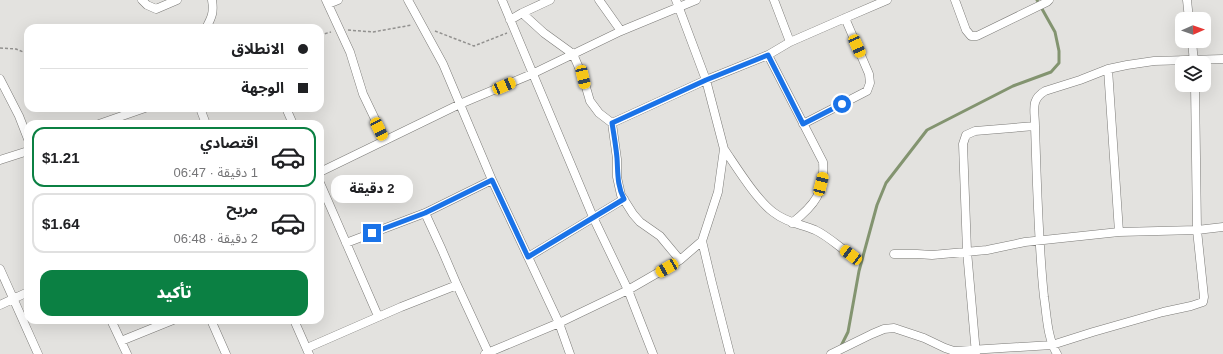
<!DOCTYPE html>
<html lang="ar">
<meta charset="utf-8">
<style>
body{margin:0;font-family:Helvetica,"Noto Sans Arabic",sans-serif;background:#f6f6f6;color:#202124;direction:rtl;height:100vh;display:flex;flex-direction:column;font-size:15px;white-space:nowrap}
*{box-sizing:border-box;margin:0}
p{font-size:13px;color:#757577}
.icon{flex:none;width:22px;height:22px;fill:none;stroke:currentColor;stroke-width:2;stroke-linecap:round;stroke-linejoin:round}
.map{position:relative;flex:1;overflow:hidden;direction:ltr}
.drawer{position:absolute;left:24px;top:120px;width:300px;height:204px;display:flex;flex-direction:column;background:#fff;border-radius:12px;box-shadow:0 4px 16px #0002;direction:rtl}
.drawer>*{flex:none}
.guide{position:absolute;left:24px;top:24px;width:300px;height:88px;border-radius:12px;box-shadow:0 4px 16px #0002;direction:rtl;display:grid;align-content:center;height:88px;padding:0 16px;background:#fff}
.needle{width:26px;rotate:88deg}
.controls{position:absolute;left:1175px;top:12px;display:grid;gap:8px}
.controls a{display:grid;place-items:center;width:36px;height:36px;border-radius:8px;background:#fff;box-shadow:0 4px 16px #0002;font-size:20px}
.end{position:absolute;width:18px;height:18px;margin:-9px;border:5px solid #1a73e8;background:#fff;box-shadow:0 0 0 2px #fff}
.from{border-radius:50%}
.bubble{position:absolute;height:28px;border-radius:12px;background:#fff;box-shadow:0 4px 16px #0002;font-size:13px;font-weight:800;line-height:28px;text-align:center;direction:rtl}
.car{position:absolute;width:12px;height:24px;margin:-12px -6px;border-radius:5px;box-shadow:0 0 3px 1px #0007;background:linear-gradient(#f5c518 24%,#345 0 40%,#f5c518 0 76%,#345 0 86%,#f5c518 0)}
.guide b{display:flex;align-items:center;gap:14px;height:38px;font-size:15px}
.guide b+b{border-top:1px solid #e0e0e0}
.guide i{width:10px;height:10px;background:#202124}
ul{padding:7px 0 0;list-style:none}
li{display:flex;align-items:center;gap:12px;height:60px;margin:0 8px 6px;padding:0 8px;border:2px solid #e0e0e0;border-radius:12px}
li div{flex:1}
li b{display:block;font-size:15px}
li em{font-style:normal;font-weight:800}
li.on{border-color:#0b8043}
li>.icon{width:36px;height:36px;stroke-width:1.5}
.primary-button{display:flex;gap:8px;margin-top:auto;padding:8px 16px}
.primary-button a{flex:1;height:46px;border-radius:12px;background:#0b8043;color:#fff;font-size:16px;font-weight:800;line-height:46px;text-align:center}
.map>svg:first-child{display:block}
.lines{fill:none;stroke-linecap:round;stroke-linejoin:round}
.stream{stroke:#839470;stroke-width:3}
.street-casing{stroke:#7b7a77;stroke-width:9}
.path{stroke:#92918f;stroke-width:1.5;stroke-dasharray:3 2;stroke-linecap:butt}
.street{stroke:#fff;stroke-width:8}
.route{stroke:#1a73e8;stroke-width:5}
</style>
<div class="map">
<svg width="1223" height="354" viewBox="0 0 1223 354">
<rect width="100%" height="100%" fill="#e3e2df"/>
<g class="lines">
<path class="stream" d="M841,346L848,332L859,271L877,205L886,183L927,130L1013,86L1051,72L1059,63V51L1055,32L1037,0"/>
<g class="street-casing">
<path id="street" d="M142,0L147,5L156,9L177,0
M326,0L350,52L363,94L385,140
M408,0L443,64L492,180L559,323L570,354
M502,0L593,217L628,290L653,354
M599,0L621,31
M676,0L706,80L724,149L718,192L702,241L712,283L730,354
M774,0L790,42
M955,0L966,30L971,36H977L1047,2L1049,0
M1187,0L1189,19
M328,4L338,0
M522,13L544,33L573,54L583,77L590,101L599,113L612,123L617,159V177L621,195L633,214L640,222L660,236L680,260
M510,20L522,13L550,0
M206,28C212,17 214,12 212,0
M1192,41L1194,63
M768,55L823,162C825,192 815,205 792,223
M1108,69L1119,232
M0,79L19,116L28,139
M200,108L206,124
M286,108L293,124
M612,123L706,80L768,55L790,42L845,18L887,0
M99,124L145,108
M803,124L867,91L870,83L869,74L845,18
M1035,126C1035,110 1030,100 1045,91L1080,80L1108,69L1127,65L1154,61L1223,59
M724,149C737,168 756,199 773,212C787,223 801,224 815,230C828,236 839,247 851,255
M0,160L28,151
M320,172L460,104L532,74L621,31L696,0
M320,183L378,316
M425,213L442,250L457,285L488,352
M346,243L425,213L492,180
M894,254H917L932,255L987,250L1025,242L1119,232L1197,230L1223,227
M528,257L624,199
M0,269L38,354
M0,305L28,292
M111,320L127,354
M211,320L226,354
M294,320L309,354
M121,341L173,320
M307,348L401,307L457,285
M485,354L559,323L628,290L680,260L702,241
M831,354L872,334L884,329L894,328L924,338L945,348L954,351L1052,345L1093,332L1163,312L1191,306L1203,302L1204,297L1197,230L1195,85
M976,354L967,251L963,144L966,135L975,131L1035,126C1037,183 1038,240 1044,297C1047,316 1047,337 1057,354"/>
</g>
<path class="path" d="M348,30L373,32L412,25
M435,31L474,46L507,33
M320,35L331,32
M0,48L16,49L28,54"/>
<use href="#street" class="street"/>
</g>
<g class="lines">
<path class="route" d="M372,233L425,213L492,180L528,257L624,199C617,186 618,173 617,158C616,147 614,135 612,123L706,80L768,55L803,124L842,104"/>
</g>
</svg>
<div class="controls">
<a><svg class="needle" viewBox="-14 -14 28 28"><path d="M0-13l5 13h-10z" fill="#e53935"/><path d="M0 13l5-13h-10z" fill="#757577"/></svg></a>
<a><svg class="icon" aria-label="layers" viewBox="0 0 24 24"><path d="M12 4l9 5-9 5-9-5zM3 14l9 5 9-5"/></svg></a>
</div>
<i class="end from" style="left:842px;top:104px"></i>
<i class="end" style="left:372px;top:233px"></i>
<div class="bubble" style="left:331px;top:175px;width:82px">2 دقيقة</div>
<i class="car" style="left:857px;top:46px;rotate:156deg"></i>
<i class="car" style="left:583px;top:77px;rotate:167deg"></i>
<i class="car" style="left:504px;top:86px;rotate:67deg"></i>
<i class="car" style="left:379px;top:129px;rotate:154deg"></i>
<i class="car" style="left:821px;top:184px;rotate:14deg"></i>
<i class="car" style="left:851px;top:255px;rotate:307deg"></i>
<i class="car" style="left:667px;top:268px;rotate:240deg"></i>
<div class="guide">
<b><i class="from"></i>الانطلاق</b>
<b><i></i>الوجهة</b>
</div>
<section class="drawer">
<ul>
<li class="on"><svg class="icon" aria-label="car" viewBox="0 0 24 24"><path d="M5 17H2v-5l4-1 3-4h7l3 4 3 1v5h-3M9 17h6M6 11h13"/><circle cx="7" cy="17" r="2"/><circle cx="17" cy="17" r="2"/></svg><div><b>اقتصادي</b><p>1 دقيقة · 06:47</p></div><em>$1.21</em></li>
<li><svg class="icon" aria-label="car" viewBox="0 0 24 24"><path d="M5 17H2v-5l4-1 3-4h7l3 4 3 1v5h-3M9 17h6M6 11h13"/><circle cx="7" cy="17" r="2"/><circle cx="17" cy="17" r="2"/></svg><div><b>مريح</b><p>2 دقيقة · 06:48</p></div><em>$1.64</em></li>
</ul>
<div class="primary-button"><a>تأكيد</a></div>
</section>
</div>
